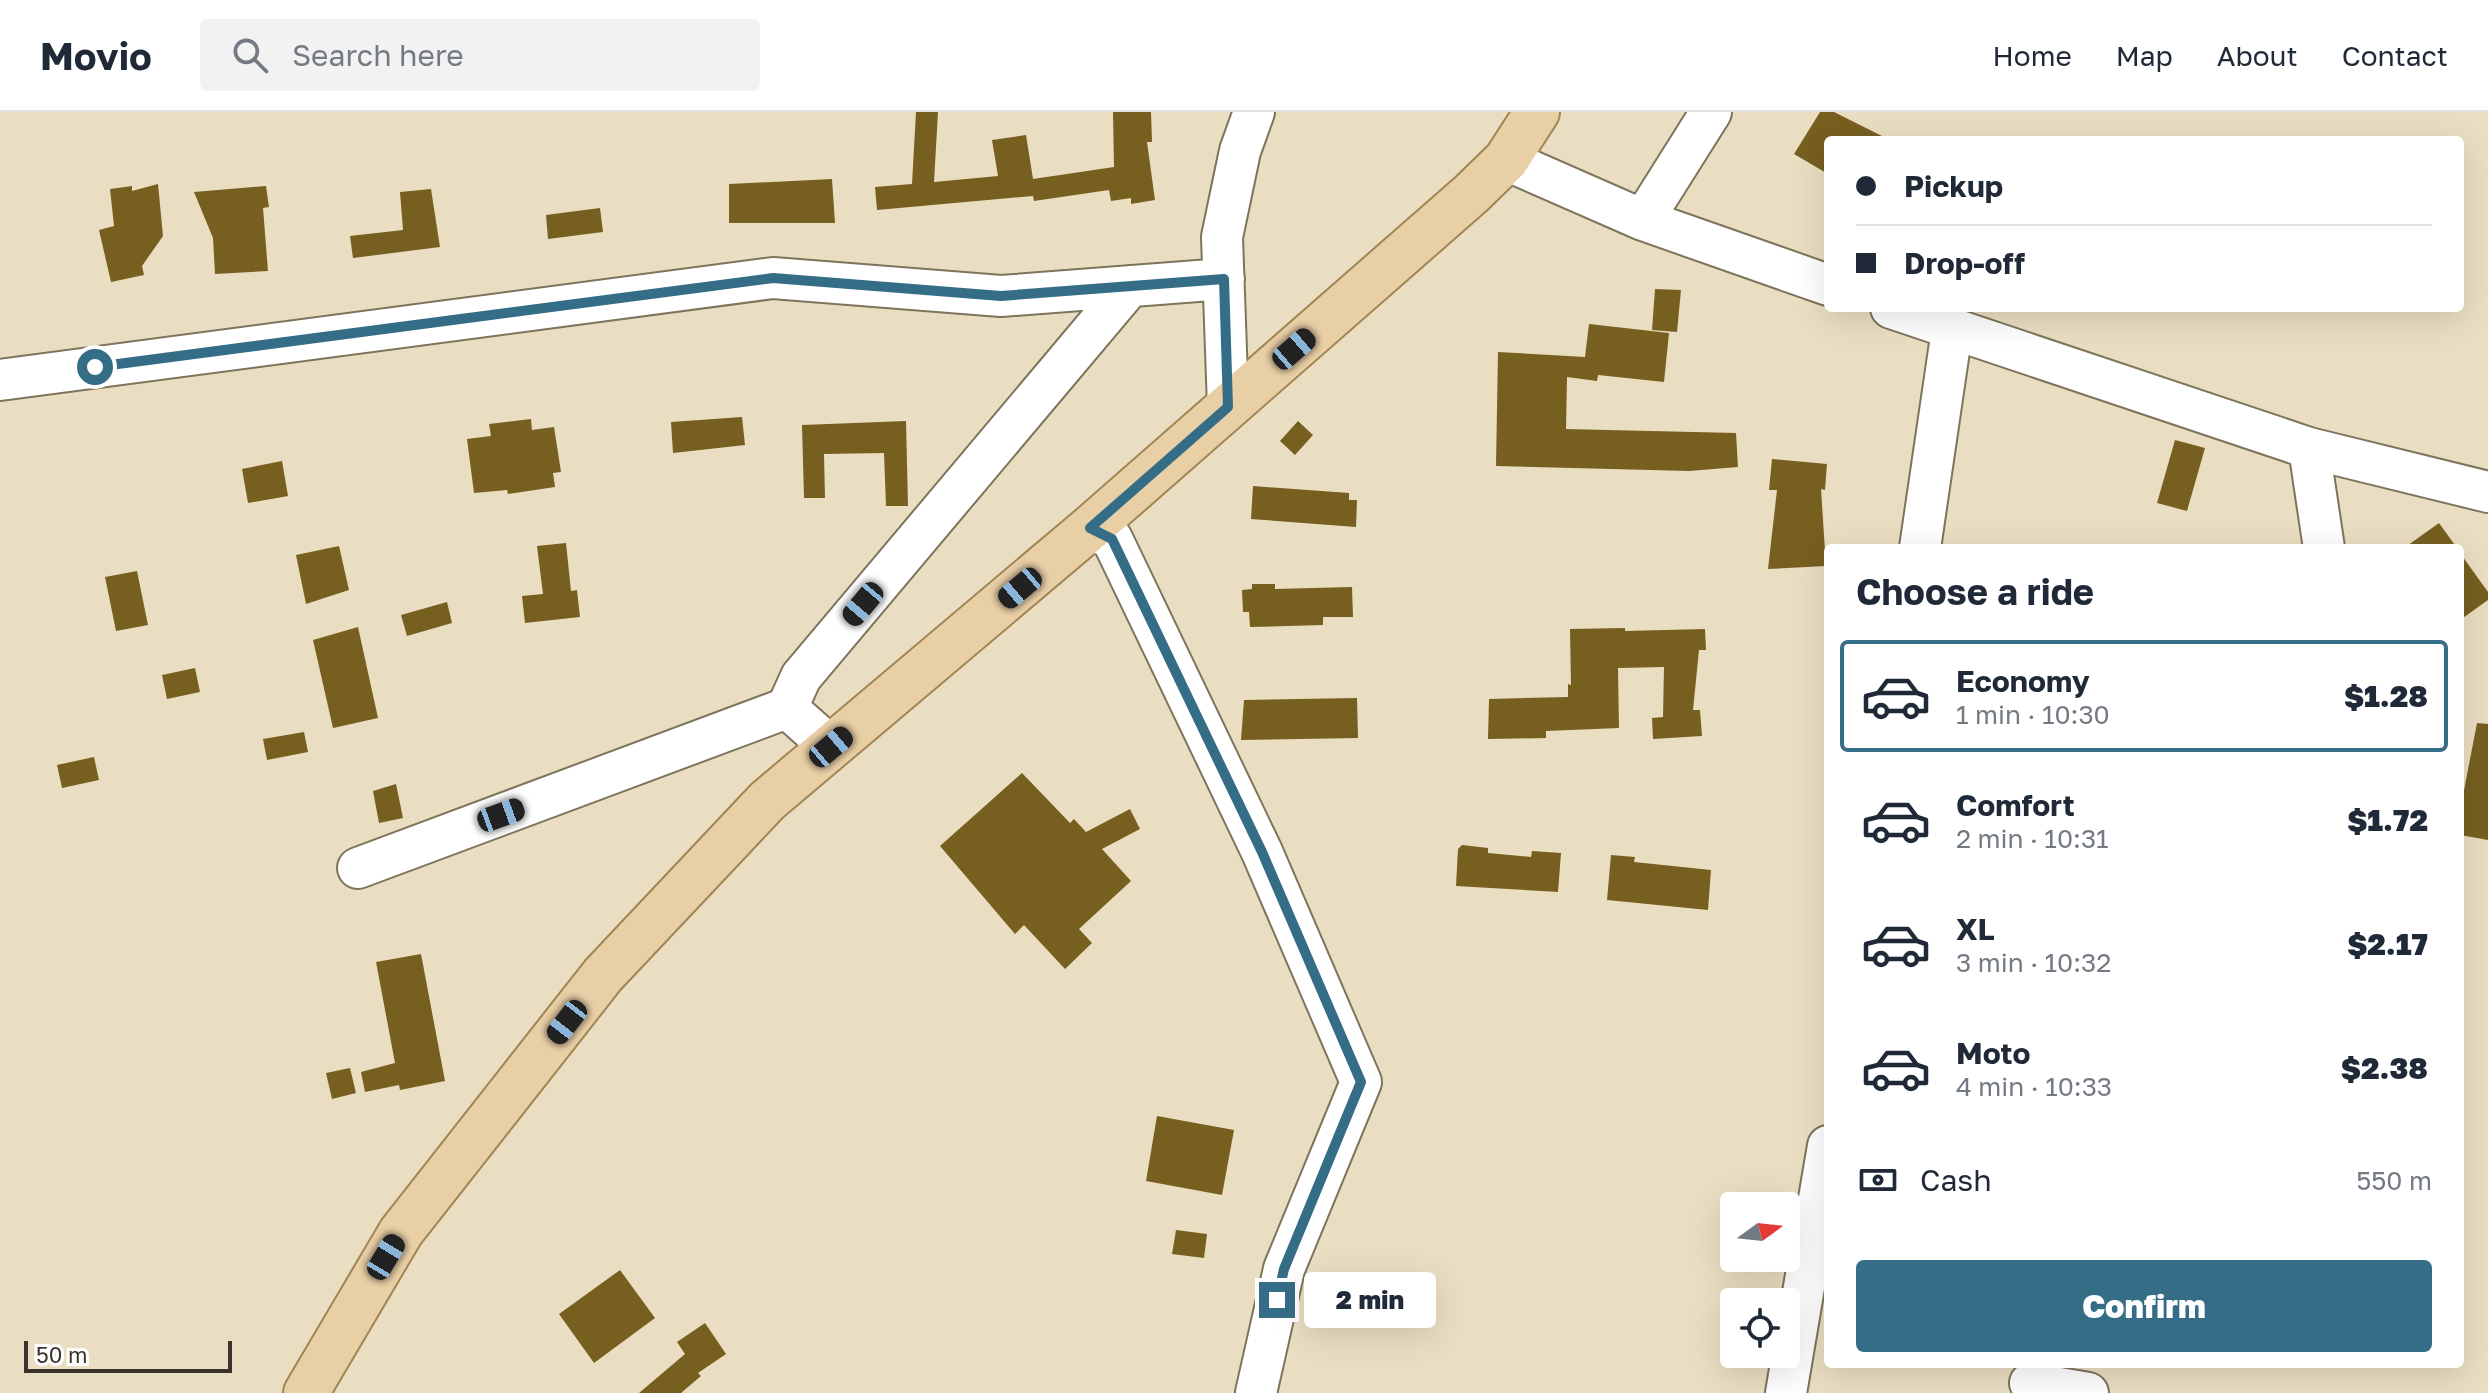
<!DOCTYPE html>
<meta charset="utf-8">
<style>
body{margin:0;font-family:"Golos Text",sans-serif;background:#f2f2f3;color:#1f2937;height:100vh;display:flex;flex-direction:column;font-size:30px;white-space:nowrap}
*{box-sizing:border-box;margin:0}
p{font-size:26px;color:#747a83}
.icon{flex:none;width:44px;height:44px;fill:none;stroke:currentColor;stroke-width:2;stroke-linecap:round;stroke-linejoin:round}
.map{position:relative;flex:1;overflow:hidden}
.drawer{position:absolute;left:1824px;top:432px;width:640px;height:824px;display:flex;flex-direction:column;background:#fff;border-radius:8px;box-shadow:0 8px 32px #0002}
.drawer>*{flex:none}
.guide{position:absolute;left:1824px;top:24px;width:640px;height:176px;border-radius:8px;box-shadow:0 8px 32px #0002;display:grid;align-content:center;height:176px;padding:0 32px;background:#fff}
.needle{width:52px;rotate:75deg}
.buttons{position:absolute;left:1720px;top:1080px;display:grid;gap:16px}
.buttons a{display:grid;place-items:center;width:80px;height:80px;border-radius:8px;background:#fff;box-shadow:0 8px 32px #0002;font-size:40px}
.scale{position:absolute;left:24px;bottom:20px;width:208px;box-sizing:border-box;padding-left:8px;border:4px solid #383429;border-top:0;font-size:22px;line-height:28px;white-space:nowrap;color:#383429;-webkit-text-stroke:6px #fff;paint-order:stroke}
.end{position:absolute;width:36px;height:36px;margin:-18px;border:10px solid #356d87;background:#fff;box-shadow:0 0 0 4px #fff}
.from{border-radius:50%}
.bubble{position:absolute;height:56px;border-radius:8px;background:#fff;box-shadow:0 8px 32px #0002;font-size:26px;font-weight:800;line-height:56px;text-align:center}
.car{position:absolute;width:24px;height:48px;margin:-24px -12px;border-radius:10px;box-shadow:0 0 6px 2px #0007;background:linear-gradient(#222 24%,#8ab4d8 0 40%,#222 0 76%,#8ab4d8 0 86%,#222 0)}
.guide b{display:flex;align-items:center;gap:28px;height:76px;font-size:30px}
.guide b+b{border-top:2px solid #e0e1e3}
.guide i{width:20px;height:20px;background:#1f2937}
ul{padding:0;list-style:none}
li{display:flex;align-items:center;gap:24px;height:112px;margin:0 16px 12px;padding:0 16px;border:4px solid transparent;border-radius:8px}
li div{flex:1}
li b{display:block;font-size:30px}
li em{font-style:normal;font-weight:800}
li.current{border-color:#356d87}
li>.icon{width:72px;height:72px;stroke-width:1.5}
h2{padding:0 32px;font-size:36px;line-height:96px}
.pay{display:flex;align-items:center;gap:20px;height:88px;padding:0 32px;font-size:30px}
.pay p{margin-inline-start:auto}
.primary-button{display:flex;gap:16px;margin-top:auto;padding:16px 32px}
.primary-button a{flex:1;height:92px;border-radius:8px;background:#356d87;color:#fff;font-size:32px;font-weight:800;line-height:92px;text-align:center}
header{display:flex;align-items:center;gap:48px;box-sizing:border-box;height:112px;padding:0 40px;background:#fff;border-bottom:2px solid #e0e1e3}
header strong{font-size:38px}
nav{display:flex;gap:44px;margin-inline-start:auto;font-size:28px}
.search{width:560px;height:72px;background:#f2f2f3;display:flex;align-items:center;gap:20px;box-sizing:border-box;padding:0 28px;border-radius:8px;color:#747a83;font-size:30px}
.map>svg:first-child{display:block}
.building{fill:#775f20}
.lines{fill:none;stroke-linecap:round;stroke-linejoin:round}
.minor-casing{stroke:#7e745b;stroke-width:44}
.major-casing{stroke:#a28453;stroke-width:48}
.minor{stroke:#fff;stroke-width:40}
.major{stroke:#e9cfa6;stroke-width:44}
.route{stroke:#356d87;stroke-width:10}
</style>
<header>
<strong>Movio</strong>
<div class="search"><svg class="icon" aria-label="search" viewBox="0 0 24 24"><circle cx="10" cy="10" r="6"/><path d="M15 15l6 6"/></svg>Search here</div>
<nav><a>Home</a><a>Map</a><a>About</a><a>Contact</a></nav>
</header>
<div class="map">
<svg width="2488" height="1281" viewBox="0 0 2488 1281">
<rect width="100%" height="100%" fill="#eadec2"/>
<path class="building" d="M916,0H938L934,70L998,64L992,28L1026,23L1033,67L1114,55L1113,0H1151L1152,30H1147L1155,88L1131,92V86L1111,89L1109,78L1034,89L1033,84L877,98L875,75L912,72Z
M1820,0H1834L1890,28H1828V62L1794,42Z
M832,67L835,111H729V72Z
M158,72L163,124L142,154L144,163L111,170L99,118L114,114L110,77L132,74V79Z
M266,74L269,95L263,96L268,159L215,162L213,126L194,80Z
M431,77L440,135L353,146L350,124L403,118L400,80Z
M600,96L603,120L548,127L546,103Z
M1655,177L1681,178L1677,220L1652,218Z
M1589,212L1669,221L1664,270L1598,263L1597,269L1567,265L1566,317L1736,321L1738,355L1689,359L1496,354L1498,240L1585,245Z
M742,305L745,333L673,341L671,310Z
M531,307L532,318L554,315L561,360L553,361L555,375L508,382L507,378L474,381L467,327L491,324L489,312Z
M906,309L908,394H886L884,341L824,342L825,386H804L802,313Z
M1298,309L1313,323L1295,343L1280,329Z
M2175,328L2205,336L2187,399L2157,391Z
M1772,347L1827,352L1825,378L1821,377L1826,454L1768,457L1777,378H1769Z
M282,349L288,384L248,391L242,357Z
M1253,374L1349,381V388H1357L1356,415L1251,407Z
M2439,411L2457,436H2404Z
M566,431L571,479L577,478L580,505L525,511L522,484L543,482L537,434Z
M339,434L349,478L306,492L296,443Z
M2460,441L2488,480V488L2460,508Z
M137,459L148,513L116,519L105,465Z
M1252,472H1275V477L1352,475L1353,505H1323V513L1250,515L1249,500H1243L1242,478L1252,477Z
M447,490L452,511L407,524L401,503Z
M358,515L378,606L333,616L313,528Z
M1625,516V519L1705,517L1706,538H1699L1693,598H1700L1702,624L1653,627L1652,606L1663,605L1664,555L1618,556L1619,616L1546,619V626L1488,627L1489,587L1568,585V572L1571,573L1570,517Z
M195,556L200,580L167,587L162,563Z
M1357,586L1358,626L1241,628L1244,588Z
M2477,611L2488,612V728L2460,723V699Z
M304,620L308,640L267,648L263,627Z
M94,645L99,668L62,676L57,653Z
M1022,661L1070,711L1074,707L1086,720L1130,697L1140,717L1102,737L1131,769L1079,817L1092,831L1065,857L1024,813L1015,822L940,734Z
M396,672L403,706L379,711L373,679Z
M1462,733L1488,736V741L1531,745L1532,739L1561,741L1558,780L1456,774L1458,737Z
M1611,743L1635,745L1634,750L1711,758L1708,798L1607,788Z
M421,842L445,969L400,978L399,973L365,980L361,960L395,951L376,850Z
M350,956L356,981L332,987L326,961Z
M1157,1004L1234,1018L1222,1083L1146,1069Z
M1176,1118L1207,1122L1204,1146L1172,1142Z
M620,1158L655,1206L594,1251L559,1202Z
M705,1211L726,1242L698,1261L701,1264L681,1281H639L685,1242L677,1230Z"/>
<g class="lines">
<g class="minor-casing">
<path id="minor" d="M1506,48L1643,108L1828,173
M1643,108L1711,0
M1891,196L2309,336L2488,380
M0,268L773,166L1001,184L1224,167
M1228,295L1222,125L1240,39L1254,0
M2309,336L2324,436
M1090,416L1112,427L1262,740L1361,970L1284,1157L1256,1281
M1920,436L1952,218
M831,635L787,596L801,565L1130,174
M358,756L787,596
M2030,1271L2088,1281
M1786,1281L1828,1034"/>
</g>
<g class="major-casing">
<path id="major" d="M306,1281L401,1120L603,863L767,689L1090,416L1471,82L1506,48L1537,0"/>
</g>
<use href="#minor" class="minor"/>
<use href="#major" class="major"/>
</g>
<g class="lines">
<path class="route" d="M95,255L773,166L1001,184L1224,167L1228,295L1090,416L1112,427L1262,740L1361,970L1284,1157L1277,1188"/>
</g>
</svg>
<div class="buttons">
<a><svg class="needle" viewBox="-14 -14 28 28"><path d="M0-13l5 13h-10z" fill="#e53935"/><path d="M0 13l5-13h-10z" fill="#747a83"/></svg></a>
<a><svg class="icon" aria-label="locate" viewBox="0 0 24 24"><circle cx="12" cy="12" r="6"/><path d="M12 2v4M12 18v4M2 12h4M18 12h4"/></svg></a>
</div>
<div class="scale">50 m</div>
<i class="end from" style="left:95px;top:255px"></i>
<i class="end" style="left:1277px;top:1188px"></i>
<div class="bubble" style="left:1304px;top:1160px;width:132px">2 min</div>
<i class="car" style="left:1294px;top:237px;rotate:49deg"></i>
<i class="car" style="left:1020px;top:476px;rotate:230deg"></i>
<i class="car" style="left:863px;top:492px;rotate:220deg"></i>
<i class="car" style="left:831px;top:635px;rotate:50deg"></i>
<i class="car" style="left:501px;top:703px;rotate:70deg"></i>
<i class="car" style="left:567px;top:910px;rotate:218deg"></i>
<i class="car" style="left:386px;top:1145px;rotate:31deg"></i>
<div class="guide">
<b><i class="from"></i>Pickup</b>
<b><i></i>Drop-off</b>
</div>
<section class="drawer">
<h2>Choose a ride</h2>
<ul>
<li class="current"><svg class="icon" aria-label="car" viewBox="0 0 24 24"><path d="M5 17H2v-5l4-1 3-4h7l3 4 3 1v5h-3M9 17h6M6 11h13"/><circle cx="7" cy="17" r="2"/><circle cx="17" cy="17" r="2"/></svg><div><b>Economy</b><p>1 min · 10:30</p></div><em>$1.28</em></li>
<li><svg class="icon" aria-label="car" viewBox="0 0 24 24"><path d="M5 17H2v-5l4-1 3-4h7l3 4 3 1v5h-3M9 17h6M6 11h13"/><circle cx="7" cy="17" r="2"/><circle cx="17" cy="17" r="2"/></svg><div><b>Comfort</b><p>2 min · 10:31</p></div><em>$1.72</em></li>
<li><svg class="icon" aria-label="car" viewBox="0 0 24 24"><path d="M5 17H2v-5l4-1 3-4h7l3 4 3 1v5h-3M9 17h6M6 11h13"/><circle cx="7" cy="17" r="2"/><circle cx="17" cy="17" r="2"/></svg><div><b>XL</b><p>3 min · 10:32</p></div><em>$2.17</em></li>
<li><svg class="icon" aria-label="car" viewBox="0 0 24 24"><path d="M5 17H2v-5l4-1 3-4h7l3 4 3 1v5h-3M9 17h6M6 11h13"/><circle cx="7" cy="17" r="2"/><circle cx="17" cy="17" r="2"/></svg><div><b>Moto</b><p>4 min · 10:33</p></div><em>$2.38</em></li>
</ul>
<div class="pay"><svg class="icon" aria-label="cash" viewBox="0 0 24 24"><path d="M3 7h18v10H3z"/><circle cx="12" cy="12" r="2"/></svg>Cash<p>550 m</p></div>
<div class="primary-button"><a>Confirm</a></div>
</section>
</div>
